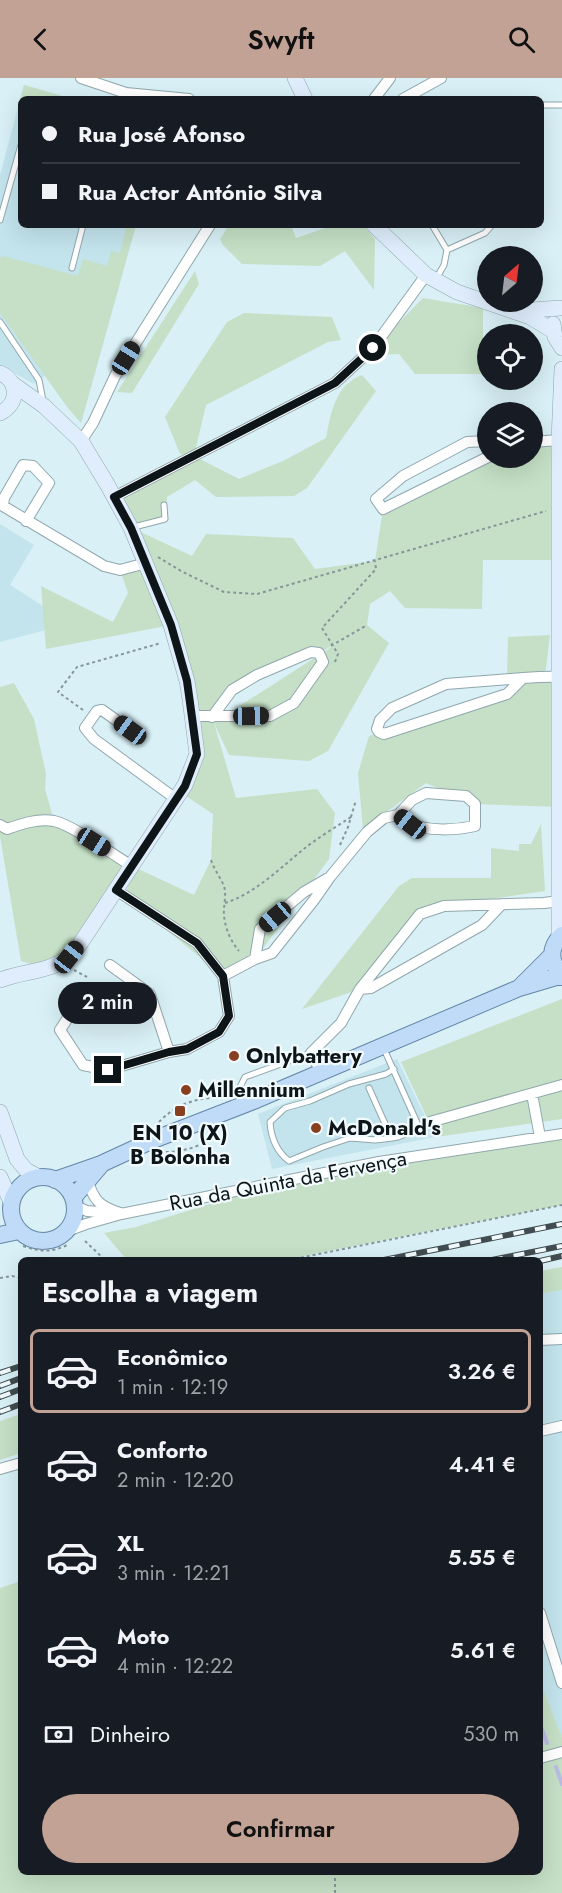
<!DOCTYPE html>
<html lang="pt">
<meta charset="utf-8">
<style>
body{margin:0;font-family:Jost,sans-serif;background:#242831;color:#f1f3f6;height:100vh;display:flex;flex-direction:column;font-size:22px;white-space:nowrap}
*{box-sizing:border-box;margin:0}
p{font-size:20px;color:#9ea1a6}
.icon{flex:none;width:33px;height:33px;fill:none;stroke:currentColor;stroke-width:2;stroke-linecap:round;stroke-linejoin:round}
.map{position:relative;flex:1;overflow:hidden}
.side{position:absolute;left:18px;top:1179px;width:525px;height:618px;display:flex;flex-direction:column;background:#171b24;border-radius:9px;box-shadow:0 6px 24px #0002}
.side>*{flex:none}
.guide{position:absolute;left:18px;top:18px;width:526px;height:132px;border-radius:9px;box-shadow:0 6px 24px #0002;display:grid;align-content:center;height:132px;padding:0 24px;background:#171b24}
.needle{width:39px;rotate:28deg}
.buttons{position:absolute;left:477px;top:168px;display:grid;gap:12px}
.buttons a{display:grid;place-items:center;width:66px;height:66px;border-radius:50%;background:#171b24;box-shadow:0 6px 24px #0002;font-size:30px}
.end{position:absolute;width:27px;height:27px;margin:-14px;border:8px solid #0d1518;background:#fff;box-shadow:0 0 0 3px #fff}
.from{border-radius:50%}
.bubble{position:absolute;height:42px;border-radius:21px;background:#171b24;box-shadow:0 6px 24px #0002;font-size:20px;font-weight:600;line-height:42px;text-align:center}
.car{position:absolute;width:18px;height:36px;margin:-18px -9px;border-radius:8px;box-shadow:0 0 4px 2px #0007;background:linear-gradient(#222 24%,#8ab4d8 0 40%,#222 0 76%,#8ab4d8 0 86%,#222 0)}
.guide b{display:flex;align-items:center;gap:21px;height:57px;font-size:22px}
.guide b+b{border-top:2px solid #363941}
.guide i{width:15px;height:15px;background:#f1f3f6}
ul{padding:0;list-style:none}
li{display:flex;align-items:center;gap:18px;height:84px;margin:0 12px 9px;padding:0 12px;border:3px solid transparent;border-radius:9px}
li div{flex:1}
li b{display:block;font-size:22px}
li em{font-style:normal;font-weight:600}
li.active{border-color:#c1a295}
li>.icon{width:54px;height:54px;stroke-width:1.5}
h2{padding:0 24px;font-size:27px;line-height:72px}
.pay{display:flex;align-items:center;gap:15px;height:66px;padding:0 24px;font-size:22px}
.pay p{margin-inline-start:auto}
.primary-button{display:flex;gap:12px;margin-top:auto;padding:12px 24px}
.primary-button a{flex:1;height:69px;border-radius:36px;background:#c1a295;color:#111;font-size:24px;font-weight:600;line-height:69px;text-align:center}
header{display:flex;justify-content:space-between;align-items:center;height:78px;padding:0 24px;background:#c1a295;color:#111;font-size:27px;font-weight:600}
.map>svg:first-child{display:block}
.built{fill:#c3e4ed}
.green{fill:#c5e0c6;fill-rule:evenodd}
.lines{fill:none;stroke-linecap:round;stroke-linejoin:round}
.stream{stroke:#bbbce4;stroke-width:4}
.lane-casing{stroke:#90a7ad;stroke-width:7}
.street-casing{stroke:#90a7ad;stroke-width:12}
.secondary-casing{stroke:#90a7ad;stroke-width:16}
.primary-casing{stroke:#6586a7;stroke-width:18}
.path{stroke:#85969b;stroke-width:2;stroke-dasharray:3 3;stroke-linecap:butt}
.lane{stroke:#fff;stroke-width:5}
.street{stroke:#fff;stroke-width:10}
.secondary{stroke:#dfedfc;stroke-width:15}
.primary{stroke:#bfdbf8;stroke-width:16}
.rail-casing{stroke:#404c4f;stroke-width:6}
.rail{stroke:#f1fafd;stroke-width:4;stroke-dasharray:11;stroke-linecap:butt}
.route{stroke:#0d1518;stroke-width:8}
.poi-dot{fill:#873f1f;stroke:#f1fafd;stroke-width:2}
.labels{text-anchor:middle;stroke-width:4.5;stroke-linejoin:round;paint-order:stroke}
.poi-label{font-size:21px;font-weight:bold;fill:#0d1518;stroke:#f1fafd;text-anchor:start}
.street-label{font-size:21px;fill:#0d1518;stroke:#f1fafd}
</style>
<header><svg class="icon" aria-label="back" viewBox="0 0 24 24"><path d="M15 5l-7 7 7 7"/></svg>Swyft<svg class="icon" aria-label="search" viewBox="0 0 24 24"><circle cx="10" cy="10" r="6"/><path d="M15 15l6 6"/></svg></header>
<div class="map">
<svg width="562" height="1815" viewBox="0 0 562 1815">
<rect width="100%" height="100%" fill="#d8f0f6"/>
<path class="built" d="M24,7L73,21H21V147H136L81,345L68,330L45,298L34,306L0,287V97Z
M0,446L34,467L10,507L43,528L46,552L0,564Z
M397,981L435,1059L272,1091L258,1036Z
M562,1212V1659L540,1603V1216Z"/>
<path class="green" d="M24,7L73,21H21V25H19Z
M127,147H136L81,345L68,330L0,235V179L2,180L3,178L78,198L83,181L107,188L111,173L120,175Z
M229,147H291L296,160L328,149V147H363L375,161L374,212L345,173L320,188L242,186L223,167L220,161Z
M195,193L199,206L132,315L117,314Z
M423,220L483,230V296H415L399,276L367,277Z
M244,235L332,239L341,262L328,264L206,327L194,378L239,401L283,383L326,360C331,335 335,307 362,297L376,313L307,410L294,418L216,419L195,402L167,419L165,441L132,450L192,478L206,456L293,460L315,491L375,483L383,431L488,380H532L533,365L559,362V482H483L482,531L405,530L390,513L370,526L367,547L389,565L328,673L309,683L229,677L214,645L236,720L317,711L335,735L329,781L255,881L223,898L126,819L131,790L84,860L45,890L21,883L0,758V609L14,605L34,641L46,696L45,711L54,743L132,788L194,817L211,782L213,736L180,714L197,676L171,547L46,571L41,508L113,544L128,515L120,492L145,485L114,419L192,378L180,376L165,339L227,244ZM347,559L216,643L222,624L258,597L319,575Z
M550,557L545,598L560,599V729L475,726L426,705L363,751L358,695L369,658L507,616L522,601H507L508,559Z
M541,746L545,813L444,828L420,836L360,911L302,931L399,808L412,800H491V770L519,773V766H531Z
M562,921V1041L436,1059L401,984Z
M562,1056V1127L283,1182H127L104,1155L136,1149L274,1106Z
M562,1189V1212L540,1216V1193Z
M21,1336V1375L0,1382V1343Z
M21,1503V1794H540V1603L562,1659V1815H0V1510Z"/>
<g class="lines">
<path class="stream" d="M540,1646L547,1665
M556,1689L562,1706"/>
<g class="lane-casing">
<path id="lane" d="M542,27H562
M0,142L21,67
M432,147L447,172L444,187L436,201
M447,172L485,155L492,147
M72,190L83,147
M0,244L39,302L43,323
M134,449L165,441L164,427
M369,1010L386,1048L398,1059
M240,1024V1009L245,999L311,975
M386,1048L375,1062L350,1060L323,1069L289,1083C276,1073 271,1060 270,1044L285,1030L310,1023L349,1006L386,996L394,991
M375,1062C393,1060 405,1060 418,1047L384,971"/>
</g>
<g class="street-casing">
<path id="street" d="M81,0L126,15L189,21
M374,21L390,0
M403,21L441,0
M81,363L93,345L115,298L210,147
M488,363L467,364L403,398L376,421L383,431L488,379
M532,364L559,362
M114,419L335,305L373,270L426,197
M26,443L49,405L33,388L23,387L4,420L3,428L104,488L120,492L146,485
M523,600L507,616L384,656L379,654L377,651L380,642L392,630L446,606L523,600C536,599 549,598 562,599
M192,638H270L294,625L323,584L319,575L311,574L257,597L232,612L212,639
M130,652L102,632L97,633L85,650L94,661L176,721
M0,747L7,751C21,746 38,740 54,743C73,747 113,777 132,788
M330,799L367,754L384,740L398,737C402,739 406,743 410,745C427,754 457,752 475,748V726L466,718L426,715L412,722L398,737
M502,826L482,847L371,910L360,911L420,836L444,828L544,825L559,823
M110,887L150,916L169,974
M223,898L255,881L272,875L314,822L330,799L304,814L260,851L255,881
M86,912L60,952L83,987L108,992L169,974L187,971L219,954L229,938L223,898L197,865L116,812
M322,995L311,975L341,945L360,911
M532,1016L540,1059
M430,1044L562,1007
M87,1101C94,1123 99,1128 120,1135
M75,1128L87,1133L111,1135
M67,1153L86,1146L121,1136L379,1084L562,1056
M540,1262L562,1261
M540,1353L562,1348
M0,1391L21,1385
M540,1535L562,1605
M540,1680L562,1674"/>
</g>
<g class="secondary-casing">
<path id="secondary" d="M295,0L305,21
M374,147L426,197L457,214L530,239L553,253
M519,230L532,232L560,230
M553,246L555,259L562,270
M0,295C19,303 19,326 0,335
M559,859V362L562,291
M0,902C22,893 50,894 69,879C75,874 80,866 84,860L185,707L197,676L190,621L187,603L171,547L131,450L107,406L81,363L44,328L13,306
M0,1034L17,1081L26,1092L39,1099
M0,1099L11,1124"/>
</g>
<g class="primary-casing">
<path id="primary" d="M562,857C549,869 549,884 562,896
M520,909L551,878
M11 1131a32 32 0 1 1 64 0a32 32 0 1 1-64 0Z
M55,1102L101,1086L153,1062L256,1022L519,910L556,899H562
M73,1120L101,1087
M0,1157L19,1153"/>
</g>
<path class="path" d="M158,479L181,493L224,514L257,516L546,433
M331,568L367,547
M335,584L338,576L322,550L376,491L375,483
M83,632L58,614L77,589L161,565
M340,767L348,749L356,722
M211,782C214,791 220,799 224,808C227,818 223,828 224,837C225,850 231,864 239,873
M225,825C256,815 280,790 305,770C319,759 336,749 351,739
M74,892L87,899
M159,1044C174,1028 196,1019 218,1020
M166,1074C182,1074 207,1068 217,1054
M85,1163L105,1182
M23,1168C41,1174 52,1175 69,1166
M289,1182L562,1127
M0,1200L12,1198L21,1200
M335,1794V1815"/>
<use href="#lane" class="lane"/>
<use href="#street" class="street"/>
<use href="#secondary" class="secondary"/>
<use href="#primary" class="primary"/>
<g class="rail-casing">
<path id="rail" d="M384,1182L562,1146
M492,1182L562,1168
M540,1183L562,1178
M0,1295L21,1288
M0,1308L21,1300
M0,1319L21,1311
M0,1334L21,1326"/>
</g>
<use href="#rail" class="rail"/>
</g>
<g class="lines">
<path class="route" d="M108,992L169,974L187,971L219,954L229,938L223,898L197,865L116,812L185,708L197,676L187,603L171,547L131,450L114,419L335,305L373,270"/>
</g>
<g class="poi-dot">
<circle cx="234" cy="978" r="6"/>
<circle cx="186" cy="1012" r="6"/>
<rect x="174" y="1027" width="12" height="12" rx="3"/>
<circle cx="316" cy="1050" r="6"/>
</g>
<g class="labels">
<g class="poi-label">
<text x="246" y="985">Onlybattery</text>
<text x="198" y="1019">Millennium</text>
<text x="328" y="1057">McDonald's</text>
<text x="180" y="1062" text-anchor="middle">EN 10 (X)<tspan x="180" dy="24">B Bolonha</tspan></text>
</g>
<g class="street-label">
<text transform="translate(288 1103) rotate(-11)" y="7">Rua da Quinta da Fervença</text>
</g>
</g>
</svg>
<div class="buttons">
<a><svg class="needle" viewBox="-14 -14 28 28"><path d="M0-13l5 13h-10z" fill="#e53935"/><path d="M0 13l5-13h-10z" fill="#9ea1a6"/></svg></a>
<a><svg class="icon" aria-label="locate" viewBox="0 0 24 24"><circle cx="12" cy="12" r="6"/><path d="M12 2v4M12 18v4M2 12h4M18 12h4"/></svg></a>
<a><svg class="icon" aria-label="layers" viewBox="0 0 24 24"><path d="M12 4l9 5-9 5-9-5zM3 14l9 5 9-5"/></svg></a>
</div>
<i class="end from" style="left:373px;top:270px"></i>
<i class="end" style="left:108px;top:992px"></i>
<div class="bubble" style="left:58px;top:904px;width:99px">2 min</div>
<i class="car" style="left:126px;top:280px;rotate:32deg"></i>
<i class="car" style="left:251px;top:638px;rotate:89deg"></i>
<i class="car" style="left:130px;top:652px;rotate:306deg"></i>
<i class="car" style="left:410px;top:746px;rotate:308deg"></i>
<i class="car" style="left:94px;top:764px;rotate:122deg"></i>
<i class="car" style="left:275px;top:839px;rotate:230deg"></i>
<i class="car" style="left:69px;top:879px;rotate:38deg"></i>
<div class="guide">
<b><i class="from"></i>Rua José Afonso</b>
<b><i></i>Rua Actor António Silva</b>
</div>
<section class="side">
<h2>Escolha a viagem</h2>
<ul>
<li class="active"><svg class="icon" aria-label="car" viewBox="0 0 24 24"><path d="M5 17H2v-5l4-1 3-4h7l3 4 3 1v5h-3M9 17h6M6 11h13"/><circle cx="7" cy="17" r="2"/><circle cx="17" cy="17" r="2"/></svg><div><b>Econômico</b><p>1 min · 12:19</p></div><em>3.26 €</em></li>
<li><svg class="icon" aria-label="car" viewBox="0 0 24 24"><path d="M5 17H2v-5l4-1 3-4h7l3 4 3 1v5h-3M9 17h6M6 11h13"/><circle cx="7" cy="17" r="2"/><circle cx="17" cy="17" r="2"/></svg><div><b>Conforto</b><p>2 min · 12:20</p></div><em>4.41 €</em></li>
<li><svg class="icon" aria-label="car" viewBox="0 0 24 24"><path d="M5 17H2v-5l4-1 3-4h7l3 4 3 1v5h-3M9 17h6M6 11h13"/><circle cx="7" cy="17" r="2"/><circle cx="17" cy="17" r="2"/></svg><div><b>XL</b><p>3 min · 12:21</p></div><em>5.55 €</em></li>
<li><svg class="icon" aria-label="car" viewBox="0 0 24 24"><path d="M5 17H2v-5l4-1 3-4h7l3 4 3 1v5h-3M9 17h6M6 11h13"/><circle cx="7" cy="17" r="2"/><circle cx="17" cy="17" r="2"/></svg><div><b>Moto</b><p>4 min · 12:22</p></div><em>5.61 €</em></li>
</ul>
<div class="pay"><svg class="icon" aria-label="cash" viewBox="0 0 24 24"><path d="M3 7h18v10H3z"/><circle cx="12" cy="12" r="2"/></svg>Dinheiro<p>530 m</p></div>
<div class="primary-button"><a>Confirmar</a></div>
</section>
</div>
